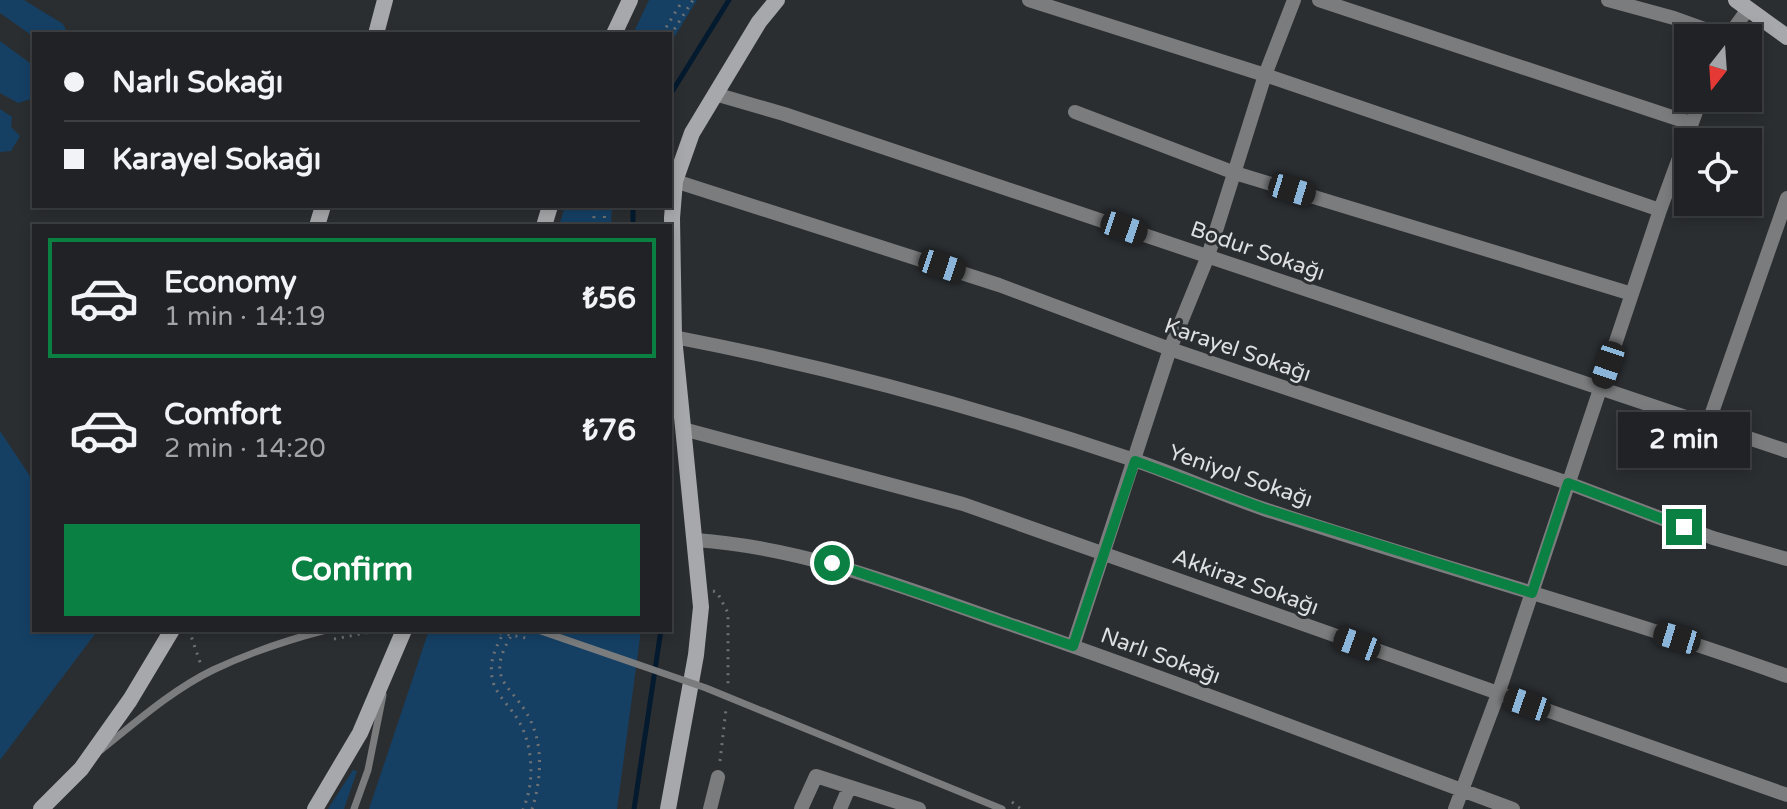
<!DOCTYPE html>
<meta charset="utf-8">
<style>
body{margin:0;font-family:"Varela Round",sans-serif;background:#2d2f32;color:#f1f3f6;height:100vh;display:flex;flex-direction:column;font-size:30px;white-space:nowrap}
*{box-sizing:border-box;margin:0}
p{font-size:26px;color:#a2a4a7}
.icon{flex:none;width:44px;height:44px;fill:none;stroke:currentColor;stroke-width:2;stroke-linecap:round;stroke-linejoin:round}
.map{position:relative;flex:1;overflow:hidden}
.drawer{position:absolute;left:32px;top:224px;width:640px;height:408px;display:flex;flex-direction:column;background:#202225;border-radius:0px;box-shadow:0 4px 12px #0003,0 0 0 2px #3d3f42}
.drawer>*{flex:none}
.hud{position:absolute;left:32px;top:32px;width:640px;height:176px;border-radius:0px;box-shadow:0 4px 12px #0003,0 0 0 2px #3d3f42;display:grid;align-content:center;height:176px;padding:0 32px;background:#202225}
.needle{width:52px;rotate:197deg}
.controls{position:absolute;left:1674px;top:24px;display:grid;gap:16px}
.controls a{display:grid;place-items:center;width:88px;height:88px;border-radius:0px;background:#202225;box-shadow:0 4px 12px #0003,0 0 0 2px #3d3f42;font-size:40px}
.end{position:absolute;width:36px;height:36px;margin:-18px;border:10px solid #0b8043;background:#fff;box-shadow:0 0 0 4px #fff}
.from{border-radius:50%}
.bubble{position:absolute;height:56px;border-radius:0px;background:#202225;box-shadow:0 4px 12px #0003,0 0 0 2px #3d3f42;font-size:26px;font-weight:800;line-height:56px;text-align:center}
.car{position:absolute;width:24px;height:48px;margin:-24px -12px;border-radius:10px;box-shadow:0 0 6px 2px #0007;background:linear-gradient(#222 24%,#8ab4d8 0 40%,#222 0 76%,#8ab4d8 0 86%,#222 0)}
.hud b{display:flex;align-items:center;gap:28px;height:76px;font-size:30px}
.hud b+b{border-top:2px solid #3d3f42}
.hud i{width:20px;height:20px;background:#f1f3f6}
ul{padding:14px 0 0;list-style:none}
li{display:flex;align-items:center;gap:24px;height:120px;margin:0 16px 12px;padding:0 16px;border:4px solid transparent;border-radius:0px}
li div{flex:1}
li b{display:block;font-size:30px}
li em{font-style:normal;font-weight:800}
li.current{border-color:#0b8043}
li>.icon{width:72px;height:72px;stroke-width:1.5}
.button{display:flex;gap:16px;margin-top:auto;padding:16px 32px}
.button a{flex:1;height:92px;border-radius:0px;background:#0b8043;color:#fff;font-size:32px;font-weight:800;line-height:92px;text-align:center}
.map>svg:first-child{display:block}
.green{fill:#154064}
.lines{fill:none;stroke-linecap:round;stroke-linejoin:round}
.stream{stroke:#031a2f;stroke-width:5}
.path{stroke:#6f7274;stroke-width:3;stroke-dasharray:2 6;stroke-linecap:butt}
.lane{stroke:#7b7c7d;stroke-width:7}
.street{stroke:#7b7c7d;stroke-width:14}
.secondary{stroke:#a6a8ab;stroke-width:16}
.path-bridge{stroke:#6f7274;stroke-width:3;stroke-dasharray:2 6;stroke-linecap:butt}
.lane-bridge{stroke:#7b7c7d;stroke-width:7}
.route{stroke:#0b8043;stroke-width:10}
.labels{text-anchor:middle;stroke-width:6;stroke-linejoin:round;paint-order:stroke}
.street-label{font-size:22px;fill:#dddfe0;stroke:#2b2e31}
</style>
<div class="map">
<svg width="1787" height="809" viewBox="0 0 1787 809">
<rect width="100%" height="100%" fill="#2b2e31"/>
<path class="green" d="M0,0H24L63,24L68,34H34V37L0,13Z
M649,0H697L670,44V34H633Z
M0,41L34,66V98L18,103L0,93Z
M0,109L12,117L11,127L20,136L11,151L0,152Z
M565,206H612L611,226H559Z
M0,431L34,482V630H98L0,760Z
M429,630H641L617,809H369Z
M353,770L357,771L344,809H328Z"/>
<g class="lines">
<path class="stream" d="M670,95L729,0
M633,206V226
M634,809L661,630"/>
<path class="path" d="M662,34L683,0
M670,36L693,0
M593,226L595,206
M604,226L605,206
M713,591L717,592L728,613V686
M189,630L201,665
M505,630C497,645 489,659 492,677C494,692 506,702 514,714C533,739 536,781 523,809
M515,630C478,686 518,683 534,729C543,753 540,785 532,809
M334,639L381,630
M720,761L726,709
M1012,802L1021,809"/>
<path class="lane" d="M101,750C136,722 172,690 213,670C249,653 287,640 326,630
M354,809L368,770L383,695"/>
<path class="street" d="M1029,0L1265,75L1660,210
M1319,0L1690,123
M1608,0L1674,18L1727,37
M1727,38L1748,9
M715,94L784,114L1787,451
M1075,112L1235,173L1632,294
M675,181L999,285L1170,349L1568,483L1713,538L1787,559
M674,337C830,367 983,409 1134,460C1178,475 1220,494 1264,509C1438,567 1615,614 1787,676
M1708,424L1787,198
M683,429L963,504L1787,795
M696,540C806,548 903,587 1006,623C1176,681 1344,747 1513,809
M1073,646L1170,349L1208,256L1265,75L1294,0
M710,809L718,777
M801,809L816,776L919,809
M840,809L849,788
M1455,809L1498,694L1660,210L1701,98"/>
<path class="secondary" d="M1736,0L1787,37
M376,34L385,0
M614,34L630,0
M317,226L323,206
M544,226L550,206
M41,809L81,769L130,700L172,630
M315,809L360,733L404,630
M668,809L696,655L701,607L674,337L672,218L675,181L692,133L759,22L777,0"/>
<path class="path-bridge" d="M484,630L531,639"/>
<path class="lane-bridge" d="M538,630L706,688L1002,809"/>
</g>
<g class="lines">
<path class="route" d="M832,563L1073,646L1135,461L1262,508L1532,593L1568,483L1684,527"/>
</g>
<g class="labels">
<g class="street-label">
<text transform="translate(1258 250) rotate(19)" y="8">Bodur Sokağı</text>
<text transform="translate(1238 349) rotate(19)" y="8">Karayel Sokağı</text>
<text transform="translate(1241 475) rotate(19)" y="8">Yeniyol Sokağı</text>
<text transform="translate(1246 581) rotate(20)" y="8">Akkiraz Sokağı</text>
<text transform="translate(1161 655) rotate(20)" y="8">Narlı Sokağı</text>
</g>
</g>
</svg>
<div class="controls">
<a><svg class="needle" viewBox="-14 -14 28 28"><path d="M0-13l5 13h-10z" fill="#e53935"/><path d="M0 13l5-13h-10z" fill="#a2a4a7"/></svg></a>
<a><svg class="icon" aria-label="locate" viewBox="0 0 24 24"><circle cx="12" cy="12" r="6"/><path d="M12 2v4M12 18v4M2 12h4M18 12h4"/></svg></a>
</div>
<i class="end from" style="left:832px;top:563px"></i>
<i class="end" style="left:1684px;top:527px"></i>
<div class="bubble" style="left:1618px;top:412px;width:132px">2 min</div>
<i class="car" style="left:1292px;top:190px;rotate:107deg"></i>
<i class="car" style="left:1124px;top:228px;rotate:109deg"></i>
<i class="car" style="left:942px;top:266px;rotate:108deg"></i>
<i class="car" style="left:1608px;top:365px;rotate:199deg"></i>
<i class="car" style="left:1677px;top:638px;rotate:287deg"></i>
<i class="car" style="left:1357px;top:644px;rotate:290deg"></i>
<i class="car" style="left:1527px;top:704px;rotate:289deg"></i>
<div class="hud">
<b><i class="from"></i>Narlı Sokağı</b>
<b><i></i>Karayel Sokağı</b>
</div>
<section class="drawer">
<ul>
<li class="current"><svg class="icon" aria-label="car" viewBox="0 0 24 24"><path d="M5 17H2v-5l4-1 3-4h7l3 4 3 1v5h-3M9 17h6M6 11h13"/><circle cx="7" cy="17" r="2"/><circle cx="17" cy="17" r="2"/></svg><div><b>Economy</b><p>1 min · 14:19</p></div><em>₺56</em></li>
<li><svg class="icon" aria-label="car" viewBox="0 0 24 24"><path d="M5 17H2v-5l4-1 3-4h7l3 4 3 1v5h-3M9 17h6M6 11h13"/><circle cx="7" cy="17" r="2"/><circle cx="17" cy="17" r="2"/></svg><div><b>Comfort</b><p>2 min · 14:20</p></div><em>₺76</em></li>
</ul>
<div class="button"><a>Confirm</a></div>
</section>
</div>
